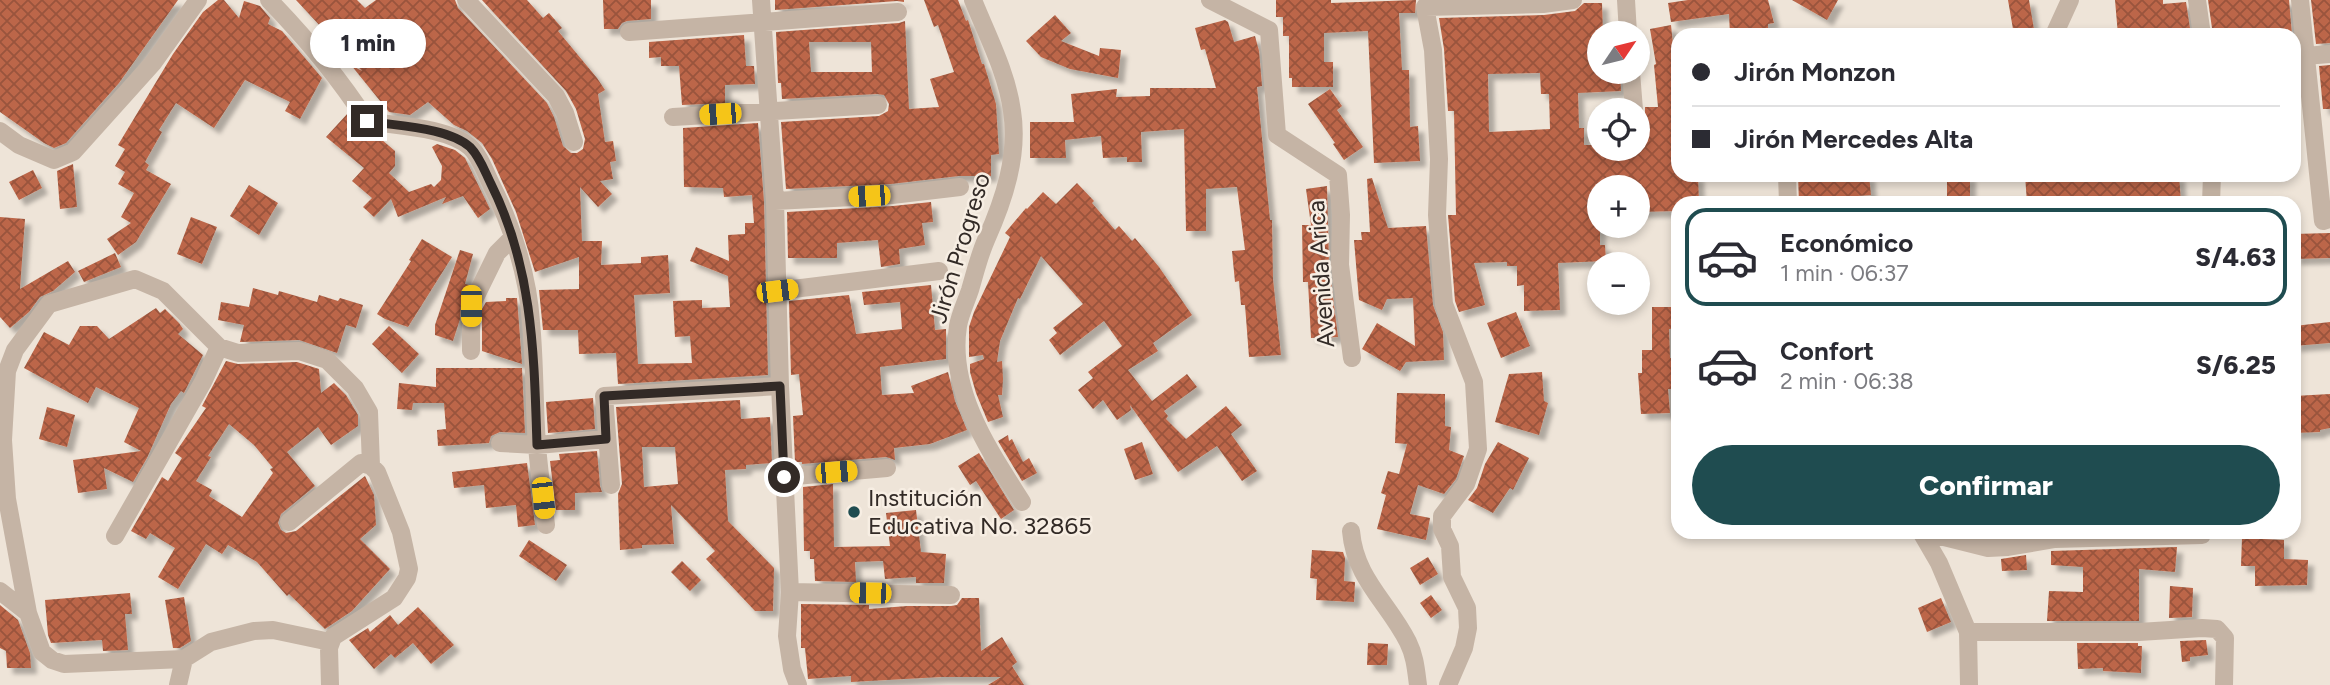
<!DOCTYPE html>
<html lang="es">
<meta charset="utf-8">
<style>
body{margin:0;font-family:Figtree,sans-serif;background:#f7f7f7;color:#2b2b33;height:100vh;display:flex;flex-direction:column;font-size:26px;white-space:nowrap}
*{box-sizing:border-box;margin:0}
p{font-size:23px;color:#7c7c81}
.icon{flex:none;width:38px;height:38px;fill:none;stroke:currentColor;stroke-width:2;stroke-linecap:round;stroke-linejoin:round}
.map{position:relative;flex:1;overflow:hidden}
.panel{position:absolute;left:1671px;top:196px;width:630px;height:343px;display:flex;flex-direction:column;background:#fff;border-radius:21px;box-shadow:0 4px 10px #0003}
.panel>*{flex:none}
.top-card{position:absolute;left:1671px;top:28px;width:630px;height:154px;border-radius:21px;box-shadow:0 4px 10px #0003;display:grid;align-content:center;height:154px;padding:0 21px;background:#fff}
.needle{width:46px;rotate:55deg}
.fabs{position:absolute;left:1587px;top:21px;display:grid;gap:14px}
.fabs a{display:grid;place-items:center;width:63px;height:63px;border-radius:50%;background:#fff;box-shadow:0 4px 10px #0003;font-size:35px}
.end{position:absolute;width:32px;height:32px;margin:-16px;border:9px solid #322a26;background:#fff;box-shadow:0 0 0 4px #fff}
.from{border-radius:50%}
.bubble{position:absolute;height:49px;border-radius:24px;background:#fff;box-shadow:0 4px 10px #0003;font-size:23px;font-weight:800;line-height:49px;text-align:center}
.car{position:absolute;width:21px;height:42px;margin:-21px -10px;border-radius:9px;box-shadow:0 0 5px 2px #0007;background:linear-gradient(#f5c518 24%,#345 0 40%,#f5c518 0 76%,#345 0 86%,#f5c518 0)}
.top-card b{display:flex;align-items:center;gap:24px;height:66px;font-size:26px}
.top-card b+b{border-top:2px solid #e1e1e2}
.top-card i{width:18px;height:18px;background:#2b2b33}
ul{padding:12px 0 0;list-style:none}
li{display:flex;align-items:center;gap:21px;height:98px;margin:0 14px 10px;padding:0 7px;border:4px solid transparent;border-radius:21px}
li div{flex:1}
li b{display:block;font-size:26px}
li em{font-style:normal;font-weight:800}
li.selected{border-color:#1f4c50}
li>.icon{width:63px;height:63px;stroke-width:1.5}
.action{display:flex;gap:14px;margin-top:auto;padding:14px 21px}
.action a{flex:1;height:80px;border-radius:42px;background:#1f4c50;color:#fff;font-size:28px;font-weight:800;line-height:80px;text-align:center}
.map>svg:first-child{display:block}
.building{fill:url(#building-cross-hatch);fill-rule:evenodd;filter:url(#shadow)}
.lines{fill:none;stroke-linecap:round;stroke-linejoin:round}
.minor{stroke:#c5b4a5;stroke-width:18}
.route{stroke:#322a26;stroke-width:9}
.poi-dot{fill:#1f4c50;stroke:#f7eee3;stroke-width:2.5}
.labels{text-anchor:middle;stroke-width:5;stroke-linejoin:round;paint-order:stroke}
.street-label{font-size:24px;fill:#322a26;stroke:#f7eee3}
.poi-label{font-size:24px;fill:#322a26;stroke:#f7eee3;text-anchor:start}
</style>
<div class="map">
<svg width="2330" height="685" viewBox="0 0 2330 685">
<defs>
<pattern id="building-cross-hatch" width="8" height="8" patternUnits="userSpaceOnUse" patternTransform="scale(1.75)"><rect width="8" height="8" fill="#bc6648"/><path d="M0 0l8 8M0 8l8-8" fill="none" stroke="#99543c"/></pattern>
<filter id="shadow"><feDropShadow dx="6" dy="6" stdDeviation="2" flood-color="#0004"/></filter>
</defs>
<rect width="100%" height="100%" fill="#eee4d8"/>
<path class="building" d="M0,0H178L119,83L66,143L54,148L44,143L0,112Z
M218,0H224L239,18L244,1L260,6L270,18L268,24L282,31L322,78L300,119L285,111L290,102L245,80L214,128L176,103L159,130L162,132L145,162L149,165L146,170L171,184L136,242L118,255L107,239L131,223L121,217L134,193L118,184L125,172L115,166L125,149L118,145L173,54L203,12Z
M296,0H357L365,8L376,0H455L458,8L547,103L554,117L563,146L571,153H577L583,149L585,139L576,109L566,91L482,0H527L543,18L549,13L562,28L558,31L597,78L605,90L598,94L605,142L613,141L616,161L610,162L613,179L600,181L612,194L598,207L580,187L582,241H602L601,265L641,263V257L668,255L670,293L634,295L638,364L692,363L690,336L675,337L673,301L702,300V308L730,307L728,276L690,261L696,247L729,261L728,235L745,234V223H754L752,195L724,197L723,188L684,187L683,128L758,123L764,202L768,375L618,384L616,353L579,354L578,330H543L539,290L579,289V257L535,272L516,212L492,159L482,143L467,131L454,125L428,102L410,115L389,112L351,65L362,71Z
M603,0H651V19L627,21L622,23L618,29H604Z
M775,0H904V2L897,1L775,10Z
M924,0H958L966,21L968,20L982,64H984L996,104L999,154L991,155V176H959L891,184L786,189L781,122L879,116L888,111L889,104L884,95L877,94L782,99L781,83H778L776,32L899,23L905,21L909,109L939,107L930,79L954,72L938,25L934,27ZM809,42H871L872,72H811Z
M1276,0H1331V3L1416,0L1415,13H1399L1402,70H1409L1410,127L1418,126L1420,161L1374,163L1368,31L1324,33V62H1333V87H1292V78H1289V36H1283V17H1276Z
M1688,0H1768L1774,23L1768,24V35H1730L1729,14L1671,22L1668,3Z
M1792,0H1838L1827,20Z
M2008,0H2029L2035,35H2014Z
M2115,0H2163V4L2186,2L2191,35H2118Z
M2208,0H2289L2292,35H2213Z
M2311,0H2330V43L2316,44Z
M1584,3H1602L1603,33H1600V72H1620L1621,91L1578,93L1579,128H1584V145H1600V149H1638V147H1645V107H1658L1654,65L1656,64L1650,29L1671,25L1678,94V175H1698L1699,203H1678V211L1638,212V187H1600V245H1605L1606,261L1558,263L1560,310L1524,311V285L1517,286V266H1507V262L1474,263L1485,305L1459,312L1455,301L1448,215H1456L1454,111H1448L1444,49L1439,18L1544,15L1575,11ZM1540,73L1541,94H1549L1550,129L1489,132L1488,74Z
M1055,15L1071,33L1061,41L1099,56L1100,48L1121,50L1118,78L1070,69L1041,57L1026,41Z
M1225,20L1228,22L1234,42L1255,36L1259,51L1262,86L1257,87L1270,220H1272L1273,279L1281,355L1249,357L1245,305H1241L1239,281L1235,282L1232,251L1245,250L1237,187L1206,189V231H1186L1184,129L1141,132L1142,162H1127V157L1103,158L1101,136L1065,140L1066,158H1030V122H1074L1071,94L1117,89L1116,97L1150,96V88H1216L1205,49L1201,50L1195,28Z
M744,35L746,66H754L755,84L725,85V103L682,105L679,66H661V57L649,58V42Z
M2330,65V109H2323L2319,66Z
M1330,89L1342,106L1337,110L1363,147L1344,160L1333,144L1335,143L1308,104Z
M348,113L360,130L375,134L395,151V166L389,173L409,192L431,184L434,187L441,180L442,166L432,147L437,144L455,150L465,158L490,209L478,218L463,196L442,204L446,197L398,217L391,199L374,217L363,207L372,198L352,181L364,168L326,137Z
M73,164L77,207L60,209L57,171Z
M33,170L42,188L19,200L9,182Z
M1798,175H1869L1871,195L1817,199V203H1799Z
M1947,175H1970V203H1947Z
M2025,175H2179L2181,202L2080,203V201L2027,203Z
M1372,178L1388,228L1426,226L1433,305L1443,332L1444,360L1406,362L1400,371L1362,349L1377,323L1415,346L1413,298L1387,299L1382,310L1359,300L1354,240H1362L1361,232H1370L1367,179Z
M1077,183L1094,201L1092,203L1115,230L1119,226L1132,241L1135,238L1159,267L1192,315L1153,343L1158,351L1128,370L1152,401L1187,374L1197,387L1164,411L1168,416L1166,419L1186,439L1226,406L1242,425L1231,434L1257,471L1242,481L1217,446L1178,472L1130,405L1131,410L1117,420L1103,400L1093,409L1078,390L1093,378L1088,372L1122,346L1104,321L1060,355L1049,340L1057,333L1053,328L1083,304L1041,256L1020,299L1018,298L1000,341L997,362L1002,361L1003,379L1002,395H998L1003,417L988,422L976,393L970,372V364L984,359L983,355L969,357V327L974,312L1010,237L1005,233L1026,208L1027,209L1043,192L1056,204Z
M249,185L278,203L259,235L230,216Z
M1327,186L1329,266L1338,337L1311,338L1308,282H1303L1302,225H1311L1306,189Z
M931,202L933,222L922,223L925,245L899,249L900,264L881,267L878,240L837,243V258H788L787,212L893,206Z
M0,217L25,219L20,289L68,261L75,272L53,291L40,297L29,312L10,328L0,317Z
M191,217L217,227L202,264L177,254Z
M2330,233V258L2294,259V234Z
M422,239L452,257L408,327L385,319L377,314L411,261L409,260Z
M460,250L473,254L465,284L469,285L461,302L460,319L453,341L435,335V325Z
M115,253L121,267L84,282L78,271Z
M931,285L935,330L946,329V359L880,367L882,395L914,393L911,386L948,372L955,401L967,430L930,444L894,448L895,460L886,457L802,464V462H795L793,416L803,415L799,374L791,375L789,301L849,295L856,334L902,329L900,302L864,305L862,292Z
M253,288L278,295L279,291L317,302L319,295L338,301L340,298L363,305L356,328L346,325L337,353L299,340L240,342L244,325L218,320L221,302L249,307Z
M506,298H517L522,364L482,351V309L486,302L506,301Z
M1652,307H1678V329H1669L1670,358H1678V377L1672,376V389H1668L1670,413L1641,414L1638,373H1642V350H1652Z
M156,308L160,313L165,309L179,323L183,329L178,334L203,355L184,393L181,391L171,404L147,458L133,482L104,468L107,489L78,493L73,460L141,451L124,442L139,408L96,387L88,403L24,368L44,332L69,345L80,326H97L109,339Z
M1516,312L1530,346L1501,358L1487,323Z
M2330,322V343L2294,346V326Z
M389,326L419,354L402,373L372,344Z
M226,361L238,364L297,362L319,369L321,393L334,383L346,395L358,415V426L331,445L318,427L287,452L315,486L281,514L278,523L281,530L286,533L296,531L365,476L374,495L376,525L360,539L390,569L352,611L325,629L289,594L287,596L257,562L228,545L222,554L206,544L178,589L158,577L175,548L150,533L146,539L131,531L162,477L168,481L182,458L175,453L206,408L202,406ZM229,424L254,445L273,468L270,469L273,473L242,517L209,496L212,490L196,481L211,457L208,456Z
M436,368H522L525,433L500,432L491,436L489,443L438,446L437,430L446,429L444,403H413L412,410L397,409L399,383L436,387Z
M1542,372L1544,401L1548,403L1539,435L1495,422L1509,374Z
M1397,393L1445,394V426L1451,427L1449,450L1464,456L1456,479L1444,494L1418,485L1410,514L1430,518L1426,540L1377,529L1386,495L1381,493L1388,471L1399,474L1407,444L1395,443Z
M2330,394V428L2320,430V432L2294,433V396Z
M593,398L595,429L548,433L546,402Z
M740,400L741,419L770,417L772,463L746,465V469L725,470L728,521L774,568L773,611H755L706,559L715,551L671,505L674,544L642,545V548L620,550L618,494L622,484L616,407ZM642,447H675L678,484L644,487Z
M47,407L75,415L67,447L39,439Z
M1008,435L1009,441L1012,439L1023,462L1029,458L1037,473L1022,481L998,441Z
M1142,442L1153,474L1135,480L1124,449Z
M1498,442L1529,458L1513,490L1510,488L1493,513L1468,500L1477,488L1485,464Z
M597,451L600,486L602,492L575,493V510H556L550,461L560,460L559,454Z
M979,453L1014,510L1001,519L976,481L970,485L958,466Z
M527,463L535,525L518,527L516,505L486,508L484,485L454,488L452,472Z
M833,484L834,547L890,546L886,513L916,510L921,552L946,554L944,583H916V577L885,579L883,561L855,562L856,582L815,581L814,559H810V551H804L803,487Z
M2242,538L2284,540V559L2308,560L2307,585L2255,586V566H2241Z
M529,540L567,565L556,581L519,556Z
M2177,547L2175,572L2139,569V621H2047L2049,591L2083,592V567L2051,565V551Z
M1312,550L1343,552L1345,558L1344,581L1355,582L1354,602L1316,600L1317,579L1310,578Z
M2026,555L2027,570L2002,571L2001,559Z
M1428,557L1438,574L1420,585L1410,568Z
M682,561L701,580L690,591L671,572Z
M2170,586L2193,588L2192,617L2169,618Z
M130,593L132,614H125L128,650L103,651L102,640L51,643L48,635L45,600Z
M1431,595L1442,610L1431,618L1420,603Z
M184,597L191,641L180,648H173L165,600Z
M962,598H979L981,651L1002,637L1017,662L1012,666L1024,685H988L1001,677H941L851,682V676L808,679L805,648H801V604L869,605V609L907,606H951L957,605Z
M1941,598L1951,622L1927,632L1918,608Z
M0,605L18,620L30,653L31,668H7L6,651L0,648Z
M418,607L454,645L431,664L413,643L395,658L391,654L374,669L349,640L368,628L370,632L390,615L398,625Z
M2206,640L2208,655L2190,657V661L2182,662L2180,641Z
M1368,643L1388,644L1387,665H1367Z
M2077,643H2138V646H2142L2141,673L2103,671V668L2078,669Z"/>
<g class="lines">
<path class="minor" d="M269,0C305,37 339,78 367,121C396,126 447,127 470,147C480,156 485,172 491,184C512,225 528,276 531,322C535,363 534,404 537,445C539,472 543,498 546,525
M466,0L556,96L565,113L574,142
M761,0L775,201L780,386L790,592L787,636L792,669L798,685
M973,0C987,35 1007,73 1012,111C1019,155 1004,200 986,240C979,256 975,273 970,290C966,302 960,314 958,326C948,391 989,450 1022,502
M1210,0L1269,30L1277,135L1338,175L1341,215L1340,265L1352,358
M1430,0L1425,7L1433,50L1439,159L1437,215L1444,304L1474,382L1478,449L1466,484L1442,516V529L1450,546L1452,577L1467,608L1468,628L1464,648L1448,685
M1626,0L1628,33
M2197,0L2202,35
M2300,0L2323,221L2330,219
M1425,7L1543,4L1573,0
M629,32L898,12
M2054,35L2070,0
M2305,56L2330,54
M1631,72L1634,110
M673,117L878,105
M0,131L19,145L54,160L73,152L153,63L198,0
M1787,175L1788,203
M775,201L892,195L960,187
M2211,203L2212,175
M777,291L939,271
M471,351V306L497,253L512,238
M500,443L537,445L606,439
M784,477L887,468
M611,485L604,396L780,386
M289,522L361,463L371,466L377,472L401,532L409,569L407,578L394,598L333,637L329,648L330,685
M1351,531C1355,579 1388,602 1408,642C1415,656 1416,670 1418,685
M1921,532L1939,563L1968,632L1969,685
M1924,532L1988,548L2008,547L2055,539L2202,535
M115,536L203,382L219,347
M0,591L28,613
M790,592L951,595
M1968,632H2139L2202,628L2217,629L2225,638L2224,685
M330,642L273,630L254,631L211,642L184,659L64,664L52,660L42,652L28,613L7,499L3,440L7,371L15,350L49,304L135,279L163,291L219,347L238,353L299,351L327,360L355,388L369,412L371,466
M178,685L184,659"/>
</g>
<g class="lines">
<path class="route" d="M367,121C396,126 448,127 470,147C480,157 485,172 491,184C533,268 534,354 537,445L606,439L604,396L780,386L784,477"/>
</g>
<circle class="poi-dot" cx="854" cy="512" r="7"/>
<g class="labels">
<g class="street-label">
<text transform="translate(960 248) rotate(-73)" y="8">Jirón Progreso</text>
<text transform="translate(1321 274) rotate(-94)" y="8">Avenida Arica</text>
</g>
<g class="poi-label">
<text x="868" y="506">Institución<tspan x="868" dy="28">Educativa No. 32865</tspan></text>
</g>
</g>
</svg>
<div class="fabs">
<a><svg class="needle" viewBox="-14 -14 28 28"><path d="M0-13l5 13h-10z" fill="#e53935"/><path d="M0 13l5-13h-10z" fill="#7c7c81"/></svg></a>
<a><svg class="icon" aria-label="locate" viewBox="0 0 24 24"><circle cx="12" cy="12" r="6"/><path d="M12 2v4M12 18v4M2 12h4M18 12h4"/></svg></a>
<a>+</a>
<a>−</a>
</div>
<i class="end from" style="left:784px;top:477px"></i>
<i class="end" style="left:367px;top:121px"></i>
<div class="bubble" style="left:310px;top:19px;width:116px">1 min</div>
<i class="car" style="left:720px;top:114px;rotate:266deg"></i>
<i class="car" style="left:869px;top:196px;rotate:267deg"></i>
<i class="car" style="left:777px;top:291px;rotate:83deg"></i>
<i class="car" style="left:471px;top:306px;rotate:180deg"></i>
<i class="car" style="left:836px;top:472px;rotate:85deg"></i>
<i class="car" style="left:543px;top:498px;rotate:174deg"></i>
<i class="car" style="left:870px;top:593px;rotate:271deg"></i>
<div class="top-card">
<b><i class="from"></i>Jirón Monzon</b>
<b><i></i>Jirón Mercedes Alta</b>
</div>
<section class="panel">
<ul>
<li class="selected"><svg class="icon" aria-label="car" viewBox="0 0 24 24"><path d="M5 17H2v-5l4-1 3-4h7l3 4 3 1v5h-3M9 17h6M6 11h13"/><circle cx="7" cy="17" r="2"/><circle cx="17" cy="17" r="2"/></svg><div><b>Económico</b><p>1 min · 06:37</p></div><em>S/4.63</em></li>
<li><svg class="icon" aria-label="car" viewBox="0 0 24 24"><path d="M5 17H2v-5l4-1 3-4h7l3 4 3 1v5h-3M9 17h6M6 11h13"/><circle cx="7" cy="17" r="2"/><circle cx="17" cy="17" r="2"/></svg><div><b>Confort</b><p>2 min · 06:38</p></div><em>S/6.25</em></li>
</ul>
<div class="action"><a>Confirmar</a></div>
</section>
</div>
